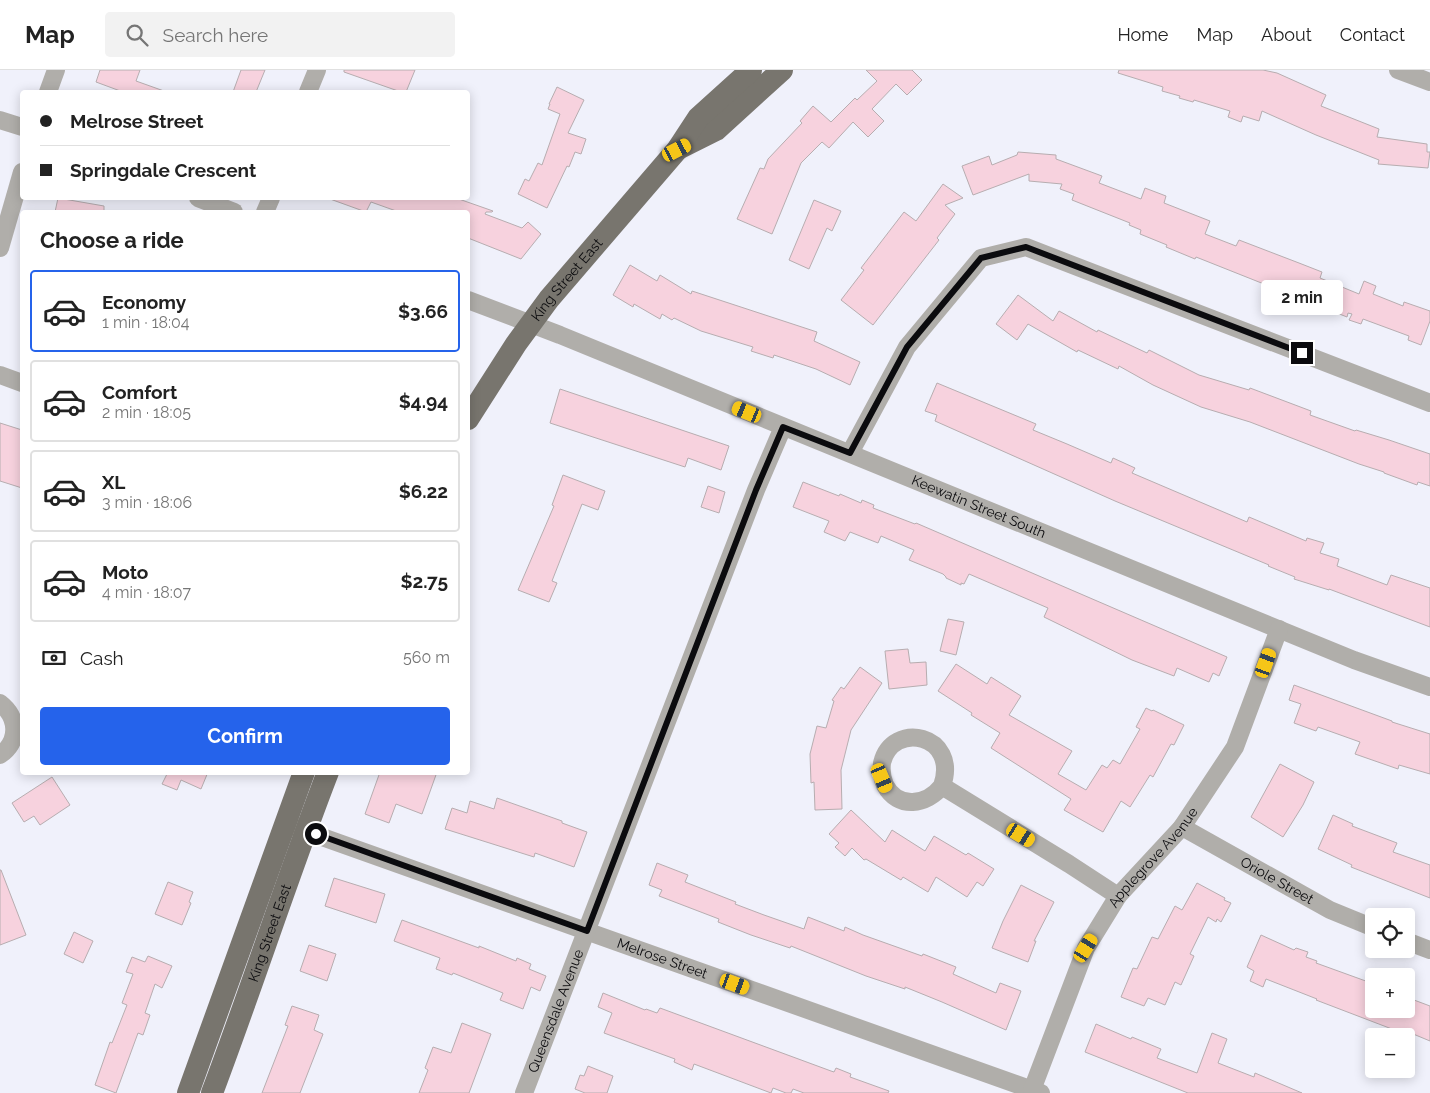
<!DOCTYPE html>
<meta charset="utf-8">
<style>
body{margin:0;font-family:Raleway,sans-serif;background:#f2f2f2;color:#222;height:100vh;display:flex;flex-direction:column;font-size:19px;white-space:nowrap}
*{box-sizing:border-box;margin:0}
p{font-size:16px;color:#767676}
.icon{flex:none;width:28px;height:28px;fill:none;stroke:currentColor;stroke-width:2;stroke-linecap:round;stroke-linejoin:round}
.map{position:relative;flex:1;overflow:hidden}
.panel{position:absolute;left:20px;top:140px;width:450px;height:565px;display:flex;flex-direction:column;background:#fff;border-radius:5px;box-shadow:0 2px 12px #0003}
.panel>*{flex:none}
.hud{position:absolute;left:20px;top:20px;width:450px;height:110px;border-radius:5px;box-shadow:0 2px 12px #0003;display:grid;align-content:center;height:110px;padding:0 20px;background:#fff}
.fabs{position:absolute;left:1365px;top:838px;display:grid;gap:10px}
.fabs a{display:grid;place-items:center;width:50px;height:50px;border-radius:5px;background:#fff;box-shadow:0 2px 12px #0003;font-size:25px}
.end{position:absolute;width:22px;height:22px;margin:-11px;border:6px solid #0b0b0e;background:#fff;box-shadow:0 0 0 2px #fff}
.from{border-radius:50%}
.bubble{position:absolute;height:35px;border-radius:5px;background:#fff;box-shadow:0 2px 12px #0003;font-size:16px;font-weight:700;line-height:35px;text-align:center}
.car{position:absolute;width:15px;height:30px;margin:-15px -8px;border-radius:6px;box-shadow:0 0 4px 1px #0007;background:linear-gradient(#f5c518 24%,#345 0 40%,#f5c518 0 76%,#345 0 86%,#f5c518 0)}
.hud b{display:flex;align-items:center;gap:18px;height:48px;font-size:19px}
.hud b+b{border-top:1px solid #e0e0e0}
.hud i{width:12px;height:12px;background:#222}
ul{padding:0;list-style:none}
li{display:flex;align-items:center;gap:15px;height:82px;margin:0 10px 8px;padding:0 10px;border:2px solid #e0e0e0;border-radius:5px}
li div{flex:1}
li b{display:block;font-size:19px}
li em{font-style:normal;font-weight:700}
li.active{border-color:#2563eb}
li>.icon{width:45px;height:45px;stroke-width:1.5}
h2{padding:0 20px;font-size:22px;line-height:60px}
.pay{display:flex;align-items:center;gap:12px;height:55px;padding:0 20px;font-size:19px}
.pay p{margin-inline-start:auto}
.primary-button{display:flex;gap:10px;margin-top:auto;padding:10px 20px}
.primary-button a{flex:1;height:58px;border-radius:5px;background:#2563eb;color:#fff;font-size:20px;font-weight:700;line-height:58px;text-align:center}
header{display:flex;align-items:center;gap:30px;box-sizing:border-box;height:70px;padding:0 25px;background:#fff;border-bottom:1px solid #e0e0e0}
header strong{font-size:24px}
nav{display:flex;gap:28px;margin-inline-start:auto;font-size:18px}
.search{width:350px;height:45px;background:#f2f2f2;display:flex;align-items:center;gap:12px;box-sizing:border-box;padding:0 18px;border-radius:5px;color:#767676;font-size:19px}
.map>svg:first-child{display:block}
.building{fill:#f7d2de;stroke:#b7adb0}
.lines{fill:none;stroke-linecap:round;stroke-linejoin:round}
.minor{stroke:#b0aeaa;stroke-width:18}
.major{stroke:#78756e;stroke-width:22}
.route{stroke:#0b0b0e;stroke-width:6}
.labels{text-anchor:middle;stroke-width:4.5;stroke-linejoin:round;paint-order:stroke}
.street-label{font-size:14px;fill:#0b0b0e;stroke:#fff}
</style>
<header>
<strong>Map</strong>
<div class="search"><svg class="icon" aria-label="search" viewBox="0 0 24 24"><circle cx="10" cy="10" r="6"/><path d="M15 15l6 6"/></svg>Search here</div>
<nav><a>Home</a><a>Map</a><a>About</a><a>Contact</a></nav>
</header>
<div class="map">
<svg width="1430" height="1023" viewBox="0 0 1430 1023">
<rect width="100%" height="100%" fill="#f0f1fb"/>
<path class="building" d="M100,0H140L136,11L164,21V22H123L96,12Z
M241,0H265L256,22H233Z
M344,0H415L406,22H401L344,2Z
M866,0H912L922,10L907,25L896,14L872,39L884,51L868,67L853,52L829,78L822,72L801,93L772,164L737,149L760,98L764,99L768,89L802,53L800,51L813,36L831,52L855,28L857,30L877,11Z
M1119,0H1263L1277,3L1326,25L1321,36L1379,59L1377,67L1427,74V82H1430L1428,98L1378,94L1379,90L1316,65L1262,41L1259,51L1243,46L1241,52L1228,47L1230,41L1194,30L1193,32L1179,28L1180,26L1162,21L1163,17L1118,3Z
M557,17L584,30L568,63L586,69L581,84L575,82L569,97L567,96L547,138L518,124L525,109L529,111L538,93L542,95L560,44L548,39L550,34H549Z
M1018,82L1056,85V89L1102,106L1099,113L1141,129L1145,118L1166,126L1164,133L1210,151L1205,164L1236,176L1239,170L1299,193L1322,202L1320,208L1359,224L1364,211L1376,216L1373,224L1403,236L1404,232L1430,241V251L1421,275L1408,270L1409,266L1363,249L1361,254L1349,250L1352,244L1348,243L1347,247L1196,187L1195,189L1166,177L1167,175L1140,164L1141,160L1129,155L1130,153L1072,130L1074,124L1060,119L1062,114L1029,111V104L973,125L962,96L989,86L992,95L1017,85Z
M943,114L963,128L945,135L955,144L937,168L939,170L873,255L841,230L864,200L861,198L904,142L916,151Z
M58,128L104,136V142H55Z
M330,128H456L493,141L492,142H486L485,144L522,158L528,152L541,164L521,189L468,168V142H399L371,132L366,142L330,129Z
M814,130L841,141L832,161L827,158L809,199L789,190Z
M630,195L657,211L660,205L691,224L692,221L817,262L814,271L860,292L850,315L816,299L774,285L773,288L751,281L753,277L701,261L674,248L672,250L662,244L660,249L634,234L633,237L613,225Z
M1018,225L1053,251L1059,241L1097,262L1098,260L1147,283L1149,280L1199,305L1249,320L1250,318L1311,341L1310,345L1355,361L1356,360L1389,370L1430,384V416L1418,412L1417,415L1384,403V402L1359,394L1250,352L1201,337L1153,315L1119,296L1118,299L1078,280L1077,282L1028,254L1017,270L996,254Z
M937,313L1036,354L1033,360L1067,374L1111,393L1113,388L1135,398L1132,403L1247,452L1249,447L1306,471L1307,468L1324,473L1320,483L1339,489L1337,496L1387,515L1391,505L1430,518V557L1329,519V520L1294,509L1295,507L1268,496L1269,495L1115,431L935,351L937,345L925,341Z
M560,319L729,376L721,400L688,388L685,397L550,353Z
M0,353L22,360V418L0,411Z
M563,405L605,421L598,440L582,434L552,511L557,513L549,532L518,520L554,436L552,435Z
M803,412L839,426L840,424L861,433L862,430L874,435L873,438L915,454L916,453L1227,587L1219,606L1213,603L1209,612L1177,598L1174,606L1132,590L1044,547L1048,538L969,504L964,514L961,513V515L946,508V507L943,504L909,490L914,480L881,466L878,473L850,462L845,471L824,462L829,451L793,437Z
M708,416L725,422L719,443L701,437Z
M948,549L964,552L956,585L940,581Z
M908,579L910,593L926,592L927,615L889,619L885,581Z
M956,594L987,614L991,607L1021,626L1009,645L1072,681L1058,704L1086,720L1102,695L1107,698L1113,690L1120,694L1140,659L1136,657L1146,638L1152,641L1153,640L1184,655L1174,675L1171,674L1153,707L1150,705L1130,737L1121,731L1103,762L1064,740L1071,729L991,678L1000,663L971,645L972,643L938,621Z
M860,597L882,613L851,660L841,700L842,739L815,740L814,712L811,713L810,684L817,656L826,658L834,631L832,630L841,617L844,619Z
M1294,615L1392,651V652L1430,664V704L1399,695L1398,699L1355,684L1360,672L1318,657L1316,661L1294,653L1301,634L1289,630Z
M1280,694L1314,712L1303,735L1283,767L1251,747Z
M164,702H208L201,719L181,710L177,720L162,714L167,704Z
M380,702H437L422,744L396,734L389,753L365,744Z
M52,707L70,735L40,755L34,746L24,752L12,733Z
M497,728L562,751V753L587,762L574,797L535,783L534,787L445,759L452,738L467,743L470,731L494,739Z
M851,740L885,772L892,760L925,781L934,766L966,785L968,783L994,799L983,816L977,812L967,827L936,807L928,822L903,807L901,810L866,789L864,790L852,778L845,786L835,777L839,773L829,764Z
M1333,745L1353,754L1352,756L1397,773L1393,782L1430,795V828L1351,797L1352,795L1318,779Z
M657,793L688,805L685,812L736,832L735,834L764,845L804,859L808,847L844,861L845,857L863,865L922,886L923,884L956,897L953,904L996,923L1000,913L1021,921L1006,960L942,932L905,917V919L866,906L791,876L790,878L751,865L718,852L719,849L659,826L662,820L649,815Z
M0,800H1L26,865L0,875Z
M334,808L385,824L376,853L325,836Z
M168,812L193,822L189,832L191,833L182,855L155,844Z
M1197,813L1225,828L1224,830L1231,833L1221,852L1217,849L1216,852L1208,847L1190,884L1194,886L1181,915L1175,912L1165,935L1148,928L1144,936L1121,927L1133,898L1137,899L1152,867L1158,869L1175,836L1182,840Z
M1021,815L1054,832L1034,871H1036L1028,892L992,878L1003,851Z
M402,850L479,878V876L516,891L517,888L531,894L529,899L546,906L540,921L531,917L523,939L500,930L503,923L453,903L452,905L436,899L440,888L394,871Z
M74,862L93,871L83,893L64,884Z
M1261,865L1294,880L1296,878L1308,882L1306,887L1317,891L1316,893L1374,914V939H1406V927L1430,936V971L1406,961L1405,964L1316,930L1317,929L1266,909L1263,917L1250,911L1254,901L1247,897Z
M309,875L336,884L327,911L300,901Z
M148,886L172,896L162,918L155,914L145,943L150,945L143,965L138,963L116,1023L95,1015L110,972L112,973L127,935L122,933L133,904L126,902L132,887L145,892Z
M603,923L645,940L646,939L657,943L660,938L831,1001L834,1002L836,998L851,1004L850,1007L889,1021L888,1023H804L793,1019L791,1023H786L773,1018L771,1023L694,994L692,1000L674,992L675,989L604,963L612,943L598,937Z
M292,936L319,945L314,960L323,964L300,1023H262L288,956L285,955Z
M462,953L491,964L469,1023H419L428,1000L425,998L433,977L451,983Z
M1096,954L1131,969L1132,967L1161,979L1157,988L1197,1003L1212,963L1227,969L1218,993L1254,1007L1255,1003L1302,1023H1188L1085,982Z
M588,996L613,1006L607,1023H585L575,1019L580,1005L584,1006Z"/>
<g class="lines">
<g class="minor">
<path d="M1398,0L1430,12"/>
<path d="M48,22L56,0"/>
<path d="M308,22L317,0"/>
<path d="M0,50L22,57"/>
<path d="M198,128L234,142"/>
<path d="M265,142L271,128"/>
<path d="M0,178L22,102"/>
<path id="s1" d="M468,230L560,265L1354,590L1430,617"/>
<path d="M0,305L22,313"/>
<path d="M850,383L907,277L981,188L1026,177L1430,333"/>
<path d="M0,633C18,647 20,671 0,685"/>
<path d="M942,716C960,664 892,650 882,693C881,701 882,708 885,715C898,740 927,735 942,716L1069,794L1118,826"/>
<path id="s2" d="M294,757L1041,1023"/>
<path id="s3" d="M1182,757L1330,840L1374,858"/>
<path d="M1406,871L1430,880"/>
<path id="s4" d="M1032,1020L1086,878L1118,826L1182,757L1235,677L1279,559"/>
<path id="s5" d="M524,1023L756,420L783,357"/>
</g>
<g class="major">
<path d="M678,79L716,60L782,0"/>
<path id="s6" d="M468,349L516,274L549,229L677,80L698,48L751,0"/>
<path d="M188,1023L304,702"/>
<path id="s7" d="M212,1023C252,917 287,808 328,702"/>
</g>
</g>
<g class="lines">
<path class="route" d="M316,764L587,861L756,420L783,357L850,383L907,277L981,188L1026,177L1302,283"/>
</g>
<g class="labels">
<g class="street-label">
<text dy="5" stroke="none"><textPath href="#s6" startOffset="171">King Street East</textPath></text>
<text dy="5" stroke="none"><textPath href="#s1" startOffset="551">Keewatin Street South</textPath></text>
<text dy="5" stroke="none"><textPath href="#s4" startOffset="265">Applegrove Avenue</textPath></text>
<text dy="5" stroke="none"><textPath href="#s3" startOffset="109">Oriole Street</textPath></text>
<text dy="5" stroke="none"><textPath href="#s7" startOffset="170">King Street East</textPath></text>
<text dy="5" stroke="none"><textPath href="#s2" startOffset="391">Melrose Street</textPath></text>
<text dy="5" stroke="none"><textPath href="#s5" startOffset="88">Queensdale Avenue</textPath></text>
</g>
</g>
</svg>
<div class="fabs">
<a><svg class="icon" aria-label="locate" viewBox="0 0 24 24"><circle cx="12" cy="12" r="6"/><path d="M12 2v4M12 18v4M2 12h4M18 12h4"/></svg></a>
<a>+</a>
<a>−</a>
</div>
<i class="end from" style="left:316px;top:764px"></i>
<i class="end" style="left:1302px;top:283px"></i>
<div class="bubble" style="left:1261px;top:210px;width:82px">2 min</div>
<i class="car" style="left:677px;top:80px;rotate:63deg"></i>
<i class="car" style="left:747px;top:342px;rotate:292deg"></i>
<i class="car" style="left:1266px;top:593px;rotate:20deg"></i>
<i class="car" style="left:882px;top:708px;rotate:157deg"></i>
<i class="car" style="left:1021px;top:765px;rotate:121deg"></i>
<i class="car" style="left:1086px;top:878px;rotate:32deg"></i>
<i class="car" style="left:735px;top:914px;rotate:110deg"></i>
<div class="hud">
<b><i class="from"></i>Melrose Street</b>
<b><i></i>Springdale Crescent</b>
</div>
<section class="panel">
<h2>Choose a ride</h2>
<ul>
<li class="active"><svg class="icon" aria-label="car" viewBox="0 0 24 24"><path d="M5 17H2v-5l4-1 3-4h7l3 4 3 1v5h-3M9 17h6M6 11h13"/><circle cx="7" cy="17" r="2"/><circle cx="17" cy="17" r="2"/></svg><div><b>Economy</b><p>1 min · 18:04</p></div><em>$3.66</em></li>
<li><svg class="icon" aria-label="car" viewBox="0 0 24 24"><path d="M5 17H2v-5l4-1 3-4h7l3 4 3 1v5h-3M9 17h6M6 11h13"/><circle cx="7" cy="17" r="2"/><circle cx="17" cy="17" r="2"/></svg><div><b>Comfort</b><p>2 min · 18:05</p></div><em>$4.94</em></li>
<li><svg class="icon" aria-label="car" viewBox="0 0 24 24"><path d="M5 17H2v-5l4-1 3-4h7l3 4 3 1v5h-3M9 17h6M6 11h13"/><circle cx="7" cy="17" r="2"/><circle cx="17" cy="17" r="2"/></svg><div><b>XL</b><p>3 min · 18:06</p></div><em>$6.22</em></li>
<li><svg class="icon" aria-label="car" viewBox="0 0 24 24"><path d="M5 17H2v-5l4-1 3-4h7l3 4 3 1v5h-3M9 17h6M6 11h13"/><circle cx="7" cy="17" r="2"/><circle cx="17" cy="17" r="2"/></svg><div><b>Moto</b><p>4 min · 18:07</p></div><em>$2.75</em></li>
</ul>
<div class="pay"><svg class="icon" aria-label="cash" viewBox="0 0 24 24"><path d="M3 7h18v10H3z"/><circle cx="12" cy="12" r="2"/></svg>Cash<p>560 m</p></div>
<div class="primary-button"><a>Confirm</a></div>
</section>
</div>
